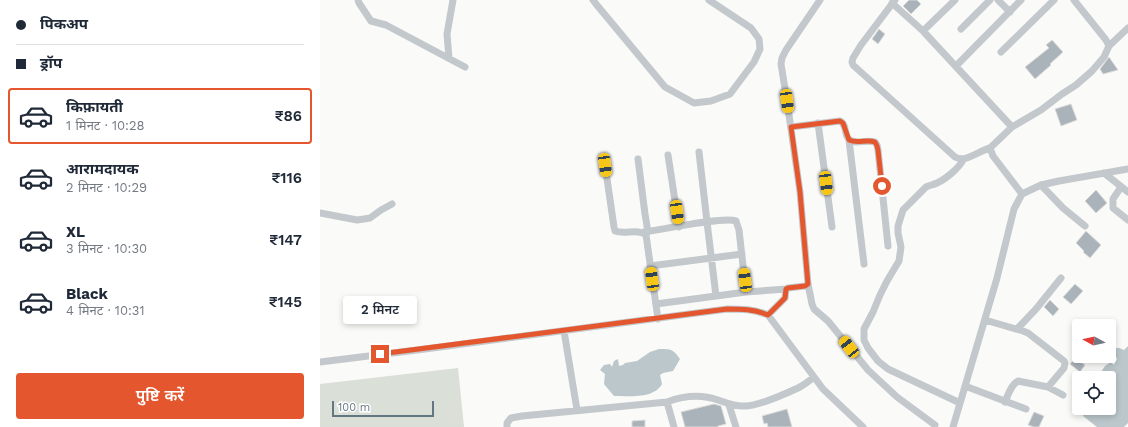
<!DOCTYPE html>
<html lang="hi">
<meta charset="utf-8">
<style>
body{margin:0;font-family:"Work Sans","Noto Sans Devanagari",sans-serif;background:#f2f2f3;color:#1f2937;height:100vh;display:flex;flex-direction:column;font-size:15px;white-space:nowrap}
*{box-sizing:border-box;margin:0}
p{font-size:13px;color:#747a83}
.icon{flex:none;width:22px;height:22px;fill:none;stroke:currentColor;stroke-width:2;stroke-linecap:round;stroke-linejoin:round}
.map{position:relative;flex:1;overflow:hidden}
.panel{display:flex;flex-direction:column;background:#fff;width:320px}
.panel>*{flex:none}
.hud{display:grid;align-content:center;height:88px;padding:0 16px;background:#fff}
.needle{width:26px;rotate:278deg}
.controls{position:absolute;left:752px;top:319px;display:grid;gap:8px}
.controls a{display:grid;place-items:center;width:44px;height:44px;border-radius:4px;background:#fff;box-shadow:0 2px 6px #0003;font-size:20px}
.scale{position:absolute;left:12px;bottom:10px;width:102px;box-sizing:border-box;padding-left:4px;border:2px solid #657683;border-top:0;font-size:11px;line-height:14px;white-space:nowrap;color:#657683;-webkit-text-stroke:3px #fff;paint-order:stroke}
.end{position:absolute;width:18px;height:18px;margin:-9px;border:5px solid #e4572e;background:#fff;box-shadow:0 0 0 2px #fff}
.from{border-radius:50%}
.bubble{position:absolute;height:28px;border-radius:4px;background:#fff;box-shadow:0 2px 6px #0003;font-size:13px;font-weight:600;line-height:28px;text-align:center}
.car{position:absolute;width:12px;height:24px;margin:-12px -6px;border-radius:5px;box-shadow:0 0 3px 1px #0007;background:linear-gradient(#f5c518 24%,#345 0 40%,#f5c518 0 76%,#345 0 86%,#f5c518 0)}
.hud b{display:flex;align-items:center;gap:14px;height:38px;font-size:15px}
.hud b+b{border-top:1px solid #e0e1e3}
.hud i{width:10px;height:10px;background:#1f2937}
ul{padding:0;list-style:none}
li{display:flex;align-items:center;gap:12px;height:56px;margin:0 8px 6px;padding:0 8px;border:2px solid transparent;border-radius:4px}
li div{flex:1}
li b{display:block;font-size:15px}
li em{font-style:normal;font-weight:600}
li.on{border-color:#e4572e}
li>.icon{width:36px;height:36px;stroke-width:1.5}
.button{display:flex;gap:8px;margin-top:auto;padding:8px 16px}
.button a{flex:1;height:46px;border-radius:4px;background:#e4572e;color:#fff;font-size:16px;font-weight:600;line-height:46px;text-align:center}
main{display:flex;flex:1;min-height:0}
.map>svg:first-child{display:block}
.green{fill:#dadfd7}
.water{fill:#bbc7cb}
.building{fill:#aab3b9;stroke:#dcdcda}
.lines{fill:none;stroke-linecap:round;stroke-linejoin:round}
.minor{stroke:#c3c8cc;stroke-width:7}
.route{stroke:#e4572e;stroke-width:5}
</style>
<main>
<section class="panel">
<div class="hud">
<b><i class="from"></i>पिकअप</b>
<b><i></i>ड्रॉप</b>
</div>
<ul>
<li class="on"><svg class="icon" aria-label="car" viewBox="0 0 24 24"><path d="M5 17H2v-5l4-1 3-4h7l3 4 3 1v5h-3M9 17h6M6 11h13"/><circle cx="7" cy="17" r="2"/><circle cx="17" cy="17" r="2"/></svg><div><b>किफ़ायती</b><p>1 मिनट · 10:28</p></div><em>₹86</em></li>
<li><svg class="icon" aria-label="car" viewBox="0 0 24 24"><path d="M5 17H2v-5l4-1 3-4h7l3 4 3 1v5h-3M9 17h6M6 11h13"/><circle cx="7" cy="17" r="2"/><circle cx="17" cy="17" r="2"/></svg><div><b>आरामदायक</b><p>2 मिनट · 10:29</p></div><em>₹116</em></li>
<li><svg class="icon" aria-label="car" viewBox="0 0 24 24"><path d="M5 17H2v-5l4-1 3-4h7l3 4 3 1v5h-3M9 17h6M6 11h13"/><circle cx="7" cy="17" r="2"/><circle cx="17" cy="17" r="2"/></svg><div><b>XL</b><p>3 मिनट · 10:30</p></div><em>₹147</em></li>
<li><svg class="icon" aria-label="car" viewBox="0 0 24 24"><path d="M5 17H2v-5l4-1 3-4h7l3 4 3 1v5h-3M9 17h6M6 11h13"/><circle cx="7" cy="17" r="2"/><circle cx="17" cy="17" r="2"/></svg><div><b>Black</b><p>4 मिनट · 10:31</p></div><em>₹145</em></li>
</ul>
<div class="button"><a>पुष्टि करें</a></div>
</section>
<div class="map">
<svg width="808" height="427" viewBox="0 0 808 427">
<rect width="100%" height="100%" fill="#fafaf8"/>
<path class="green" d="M138,368L144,427H0V384Z"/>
<path class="water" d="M808,346V423L804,427H777L763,416L765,408H789V378H777L785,366L791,362L794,365L797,359L794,352V348H799L804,350Z
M339,349C351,349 353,349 360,359L353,371L343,373L340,375L342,384C334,399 309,396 294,396L284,384L285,374L280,370L284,365L290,364L292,367L294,361L298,359L299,366L303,365L305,363L317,361L330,352Z"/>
<path class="building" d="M589,0H597L601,4L591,14L583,6Z
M559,29L565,34L558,44L552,39Z
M732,40L743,52L730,64L731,65L715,79L705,67L729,48L726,45Z
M789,57L798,70L783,74L780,69Z
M751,104L757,120L741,126L735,109Z
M776,190L787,203L776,213L765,201Z
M766,231L781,245L770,258L763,252L764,251L756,243Z
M755,284L763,291L751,304L743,297Z
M730,300L739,309L733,316L724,307Z
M755,358L765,365L760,372L750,364Z
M394,404L401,406L406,424L398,426V427H365L361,412Z
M467,409L472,427H448L447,423L444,424L442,416Z
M714,412L724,416L719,427H714L708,425Z
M325,420V427H312V421Z"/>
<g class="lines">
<path class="minor" d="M38,0L39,3L51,21L66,25L145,67
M273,0L276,4L345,87L374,103L391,101L410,94L434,62L440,49L439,39L431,28L389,0
M575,0L541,45L533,58L532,62L533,65L635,157C646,163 658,151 670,148
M678,0L690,12
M572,3L603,31L692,127
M641,29L670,0
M603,31L635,0
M789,46L808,28
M681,52L734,0
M129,58L127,34L133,0
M636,66L701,0
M498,123L512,227
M471,127L520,121C528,125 523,136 530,140C536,145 547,139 555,142L557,145L558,150L568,246
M529,140L544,264
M379,152L387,222L396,296
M348,155L359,227
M318,159L325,214L328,232
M285,165L294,227L295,231C305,235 318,228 326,235L338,319
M784,173L808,192
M721,185L743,208L765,226
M801,187L793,199V208L808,220
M702,194L673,156L670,148L692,127L721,110L742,94L756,85L772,71L784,57L789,46L786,40L754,0
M0,213L37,220L44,219L50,218L61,210L72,204
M324,232C340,230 405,216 416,221L419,230L426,292
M330,266L422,254
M488,284L492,304L494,309L508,321L548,370L577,397L615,425
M336,304L426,292L466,289L468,288L485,286L488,284L480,192L467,101L461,64L462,58L466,50L500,0
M448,315L465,298L466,289
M665,320L703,331L708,333L744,361L745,363L744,368L728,387
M697,329L716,309L741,278
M244,331L257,410
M0,362L105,349L407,309C421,309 434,309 448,315L503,389L543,427
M645,386L706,409
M347,402L354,427
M685,402C688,395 691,385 698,381L728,387L743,395
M640,403L568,369L558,361L548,348L544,340V329L553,312L560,295L567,281L579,261L581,247L578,233V226L583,210L606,187C610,185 613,185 617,183C626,179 639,168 643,160
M409,405L416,427
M187,427V423L191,418L202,416L347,402C363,396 381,394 398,400C407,403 415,407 425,406C439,406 465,394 478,388C484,385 489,381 494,377
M633,427L677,278L694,209L702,194L721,185L739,181L808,169"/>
</g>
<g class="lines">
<path class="route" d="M60,354L407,309C421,309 434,309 448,315L465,298L466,289L468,288L485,286L488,284L480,192L471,127L520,121L523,123L529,140C537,144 546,139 555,142L557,146L558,150L562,186"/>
</g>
</svg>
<div class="controls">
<a><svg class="needle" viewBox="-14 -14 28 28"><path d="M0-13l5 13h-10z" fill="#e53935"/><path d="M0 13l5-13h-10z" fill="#747a83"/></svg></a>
<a><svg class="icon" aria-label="locate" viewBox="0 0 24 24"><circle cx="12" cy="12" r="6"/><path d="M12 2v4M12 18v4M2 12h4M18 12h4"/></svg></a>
</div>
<div class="scale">100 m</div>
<i class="end from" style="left:562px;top:186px"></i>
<i class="end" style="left:60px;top:354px"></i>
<div class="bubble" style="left:23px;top:296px;width:74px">2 मिनट</div>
<i class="car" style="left:467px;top:101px;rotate:172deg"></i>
<i class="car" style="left:285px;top:165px;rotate:172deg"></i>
<i class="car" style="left:506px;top:183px;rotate:173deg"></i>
<i class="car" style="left:357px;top:212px;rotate:172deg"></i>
<i class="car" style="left:332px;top:279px;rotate:352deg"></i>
<i class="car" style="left:425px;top:280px;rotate:353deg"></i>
<i class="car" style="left:529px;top:347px;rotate:322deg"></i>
</div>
</main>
